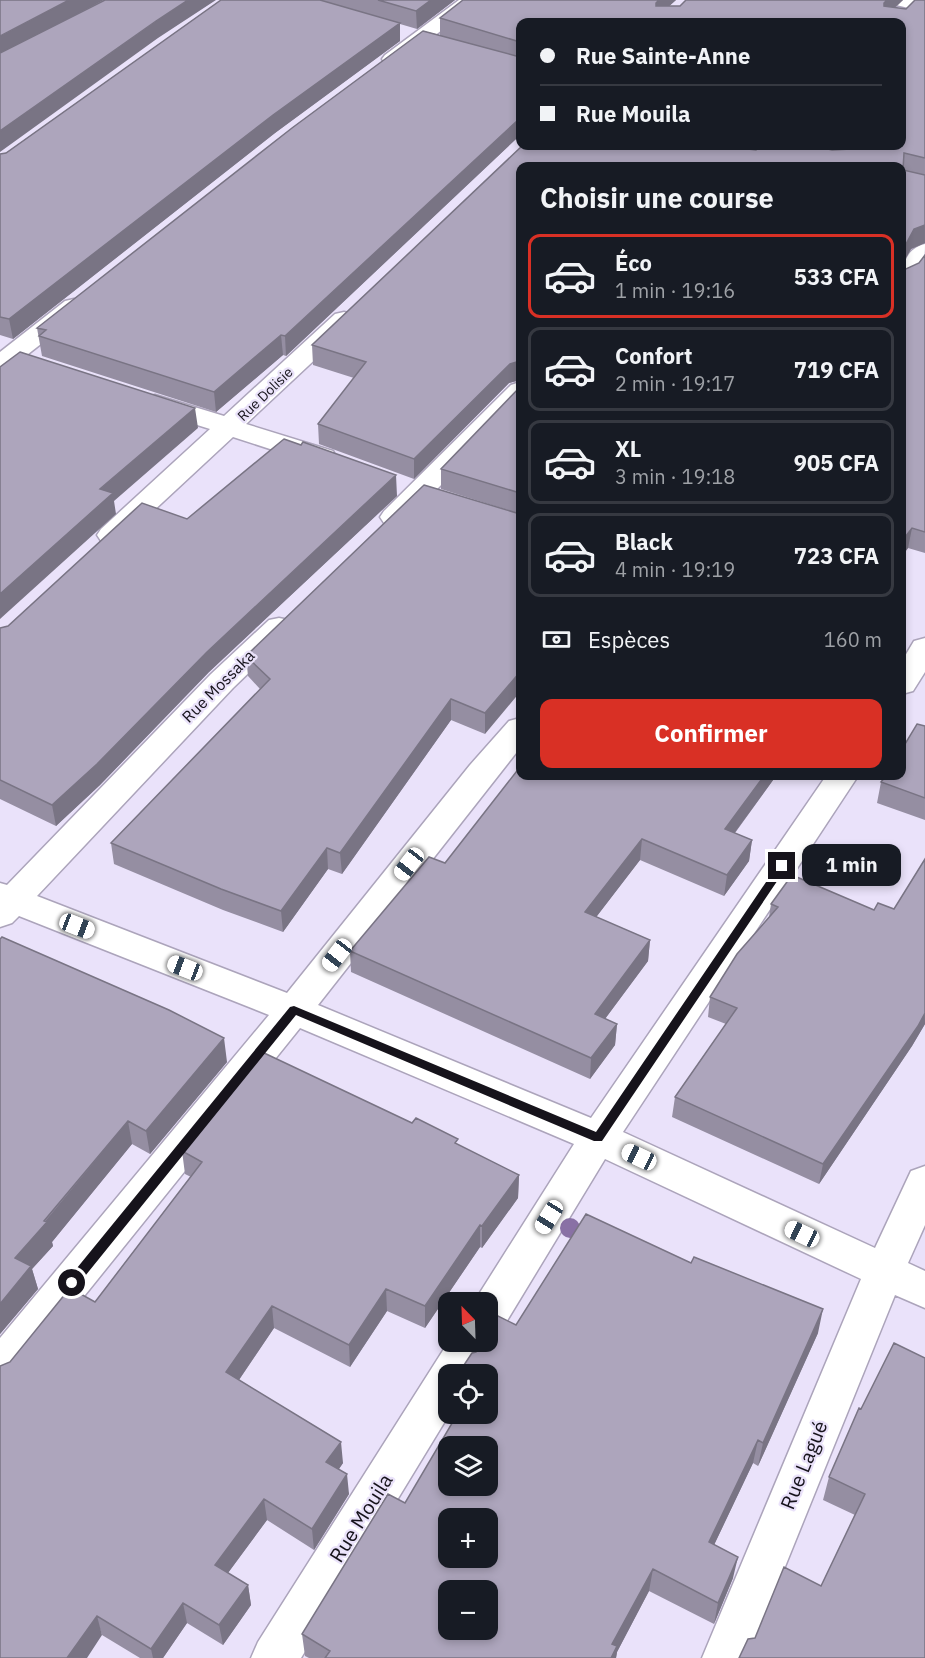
<!DOCTYPE html>
<html lang="fr">
<meta charset="utf-8">
<style>
body{margin:0;font-family:"IBM Plex Sans",sans-serif;background:#242831;color:#f1f3f6;height:100vh;display:flex;flex-direction:column;font-size:22px;white-space:nowrap}
*{box-sizing:border-box;margin:0}
p{font-size:20px;color:#9ea1a6}
.icon{flex:none;width:33px;height:33px;fill:none;stroke:currentColor;stroke-width:2;stroke-linecap:round;stroke-linejoin:round}
.map{position:relative;flex:1;overflow:hidden}
.panel{position:absolute;left:516px;top:162px;width:390px;height:618px;display:flex;flex-direction:column;background:#171b24;border-radius:12px;box-shadow:0 3px 9px #0003}
.panel>*{flex:none}
.banner{position:absolute;left:516px;top:18px;width:390px;height:132px;border-radius:12px;box-shadow:0 3px 9px #0003;display:grid;align-content:center;height:132px;padding:0 24px;background:#171b24}
.needle{width:39px;rotate:337deg}
.fabs{position:absolute;left:438px;top:1292px;display:grid;gap:12px}
.fabs a{display:grid;place-items:center;width:60px;height:60px;border-radius:12px;background:#171b24;box-shadow:0 3px 9px #0003;font-size:30px}
.end{position:absolute;width:27px;height:27px;margin:-14px;border:8px solid #16131b;background:#fff;box-shadow:0 0 0 3px #fff}
.from{border-radius:50%}
.bubble{position:absolute;height:42px;border-radius:12px;background:#171b24;box-shadow:0 3px 9px #0003;font-size:20px;font-weight:800;line-height:42px;text-align:center}
.car{position:absolute;width:18px;height:36px;margin:-18px -9px;border-radius:8px;box-shadow:0 0 4px 2px #0007;background:linear-gradient(#fff 24%,#345 0 40%,#fff 0 76%,#345 0 86%,#fff 0)}
.banner b{display:flex;align-items:center;gap:21px;height:57px;font-size:22px}
.banner b+b{border-top:2px solid #363941}
.banner i{width:15px;height:15px;background:#f1f3f6}
ul{padding:0;list-style:none}
li{display:flex;align-items:center;gap:18px;height:84px;margin:0 12px 9px;padding:0 12px;border:3px solid #363941;border-radius:12px}
li div{flex:1}
li b{display:block;font-size:22px}
li em{font-style:normal;font-weight:800}
li.current{border-color:#d93025}
li>.icon{width:54px;height:54px;stroke-width:1.5}
h2{padding:0 24px;font-size:27px;line-height:72px}
.pay{display:flex;align-items:center;gap:15px;height:66px;padding:0 24px;font-size:22px}
.pay p{margin-inline-start:auto}
.cta{display:flex;gap:12px;margin-top:auto;padding:12px 24px}
.cta a{flex:1;height:69px;border-radius:12px;background:#d93025;color:#fff;font-size:24px;font-weight:800;line-height:69px;text-align:center}
.map>svg:first-child{display:block}
.lines{fill:none;stroke-linecap:round;stroke-linejoin:round}
.minor-casing{stroke:#aca4bb;stroke-width:3}
.minor{fill:#fff;fill-rule:evenodd}
.tree{fill:#8971a5}
.wall{fill:#958ea2}
.shaded-wall{fill:#797484}
.building{fill:#ada5bc;stroke:#797484;stroke-width:1.5;fill-rule:evenodd}
.route{fill:#16131b}
.labels{text-anchor:middle;stroke-width:4.5;stroke-linejoin:round;paint-order:stroke}
.far-street-label{font-size:14px;fill:#16131b;stroke:#eae2fa}
.street-label{font-size:16px;fill:#16131b;stroke:#eae2fa}
.near-street-label{font-size:20px;fill:#16131b;stroke:#eae2fa}
</style>
<div class="map">
<svg width="925" height="1658" viewBox="0 0 925 1658">
<rect width="100%" height="100%" fill="#eae2fa"/>
<g class="lines">
<g class="minor-casing">
<path id="minor" d="M459,0H481L399,63H385L382,59L385,55Z
M889,0H925V12L892,4Z
M925,244C925,262 923,282 902,286C902,268 904,249 925,244Z
M74,299L83,301L86,306L83,311L9,369L0,372V352L65,301Z
M344,312L353,314L356,319L353,324L246,424L333,451L336,457L333,463L323,465L313,463L233,437L121,541L111,543L101,541L97,535L101,529L210,429L146,409L142,403L146,397L155,395L224,416L335,314Z
M520,382V404L404,523L394,525L384,523L380,517L384,511L511,385Z
M279,618L289,620L294,627L289,634L233,688L37,896L287,993L470,765L509,721L520,718V748L318,1005L591,1118L826,776H858L623,1132L875,1248L911,1171L925,1166V1225L908,1263L925,1271V1308L895,1295L748,1658H702L861,1279L605,1159L502,1329L489,1334L493,1341L474,1374H448L450,1413L301,1658H251L258,1642L449,1341H488V1302H474L574,1144L300,1028L15,1382L0,1388V1338L269,1015L19,916L12,923L0,927V883L7,885L211,674L269,620Z
M925,638V672L913,691L902,694V661L914,641Z"/>
</g>
<use href="#minor" class="minor"/>
</g>
<circle class="tree" cx="570" cy="1228" r="10"/>
<path class="wall" d="M221,0H455L417,29L400,24V41L275,133L13,339L0,335V154L6,153Z
M463,0H676L669,6H680L686,0H903L895,8L906,9L915,0H925V243L911,249L903,262V267L906,269L919,263L925,255V553L908,548L902,556V166H520V380L509,383L414,479L319,444L318,424L354,378L313,365L312,345L522,146H749L746,149L756,150L761,146H902V22H520V139H516L286,356L283,355L216,412L42,356L37,328L292,128L423,31L440,35V18Z
M520,387V514L441,489V469Z
M397,496L209,672L100,785L56,826L0,799V628L8,626L187,519Z
M520,514L485,734L451,720L342,874L328,869L283,932L223,910L114,864L111,843L260,689L248,676L246,656Z
M925,726V820L877,803L881,782Z
M520,776H776L735,833L752,840L749,861L724,896L640,860L596,917L650,940L648,961L605,1019L617,1024L615,1045L590,1079L351,972L350,951L445,863Z
M925,859V1024L912,1046L819,1184L672,1117L675,1097L726,1024L708,1017L710,997L769,917L771,904L874,910L894,909Z
M0,939L227,1062L150,1154L132,1144L52,1242L53,1246L32,1269L38,1289L0,1334Z
M458,1145L519,1175L518,1198L482,1248L480,1247L425,1328L387,1311L350,1367L274,1328L239,1380L343,1463L339,1469L349,1494L314,1550L267,1520L228,1573L248,1585L251,1605L223,1645L187,1623L163,1658H140L102,1635L10,1362L95,1302L191,1177L185,1174L182,1151Z
M516,1325L818,1333L758,1466L753,1463L714,1545L733,1578L714,1624L649,1591L617,1652L616,1658H309L305,1656L302,1634L405,1503L488,1374H464V1365L476,1352Z
M859,1408L925,1658L755,1638L821,1586L855,1515L823,1500L829,1477Z"/>
<path class="shaded-wall" d="M69,0H104L0,55V36Z
M188,0H216L158,38L0,152V131L156,21Z
M431,0H455L417,29L416,11Z
M659,0H676L654,20L656,3Z
M887,0H903L881,20L884,3Z
M400,23V41L275,133L13,339L9,319L273,115Z
M517,121L516,139L286,356L285,336Z
M733,146H749L729,166L731,147Z
M925,225V243L911,249L902,265L905,246L914,229Z
M281,335L283,355L216,412L214,392Z
M520,361V380L509,383L414,479V459L510,364Z
M195,408L198,428L114,501L116,514L0,619V594L100,489Z
M396,475L397,496L209,672L100,785L56,826L52,805L207,652Z
M912,528L908,548L902,556V541Z
M520,672V692L485,734V713Z
M451,699V720L342,874L340,853Z
M764,776H776L722,850L725,829Z
M642,839L640,860L584,933L585,912Z
M752,840L749,861L724,896L727,875Z
M327,848L328,869L283,932L281,911Z
M650,940L648,961L593,1035L595,1014Z
M925,1013V1024L912,1046L819,1184L823,1164Z
M617,1024L615,1045L590,1079L591,1058Z
M224,1038L227,1062L150,1154L146,1131Z
M128,1121L132,1144L52,1242L53,1246L32,1269L38,1289L0,1334V1304L15,1258Z
M519,1175L518,1198L482,1248V1226Z
M480,1225V1247L425,1328V1306Z
M386,1289L387,1311L350,1367L349,1345Z
M272,1306L274,1328L230,1393L226,1372Z
M823,1309L818,1333L758,1466L763,1443Z
M758,1440L753,1463L705,1564L709,1542Z
M341,1442L343,1463L329,1483L326,1462Z
M347,1474L349,1494L314,1550L312,1529Z
M264,1499L267,1520L219,1585L215,1565Z
M738,1557L733,1578L714,1624L718,1603Z
M653,1569L649,1591L617,1652L616,1658H611L612,1644Z
M248,1585L251,1605L223,1645L219,1625Z
M183,1603L187,1623L163,1658H153L151,1649Z
M97,1616L102,1635L87,1658H67Z"/>
<path class="building" d="M0,0H69L0,36Z
M105,0H188L156,21L0,131V53Z
M221,0H320L400,23L273,115L9,319L0,317V154L6,153Z
M378,0H431L416,11Z
M463,0H659L656,3V6H680L686,0H887L884,3V6L906,9L915,0H925V158L904,153L903,170L925,175V225L914,229L905,246L903,267L906,269L919,263L925,255V532L912,528L902,541V166H520V361L510,364L414,459L318,424L366,362L312,345L522,146H733L731,147L756,150L761,146H815L832,150L869,148L868,146H902V22H520V42L440,18Z
M423,31L520,57V121H517L285,336L281,335L214,392L39,336L46,330L37,328L292,128Z
M20,352L195,408L100,489L113,493L0,594V367Z
M520,387V493L441,469Z
M284,439L301,445L303,442L396,475L207,652L97,764L52,805L0,780V628L8,626L142,503L187,519Z
M424,485L520,514V672L485,713L451,699L340,853L327,848L281,911L221,889L111,843L270,679L246,656Z
M917,724L925,726V798L881,782L886,776H902V749Z
M520,767V776H764L725,829L752,840L727,875L642,839L585,912L650,940L595,1014L617,1024L591,1058L350,951L429,857L445,863Z
M925,859V1013L918,1026L823,1164L675,1097L737,1008L710,997L737,954L778,907L771,904L792,875L874,910L878,903L894,909Z
M2,937L169,1010L224,1038L146,1131L128,1121L44,1221L47,1222L15,1258L31,1266L0,1304V939Z
M262,1052L412,1123L416,1118L458,1139L455,1143L519,1175L482,1226L480,1225L425,1306L386,1289L349,1345L272,1306L226,1372L341,1442L326,1462L347,1474L312,1529L264,1499L215,1565L248,1585L219,1625L183,1603L151,1649L97,1616L67,1658H0V1366L10,1362L70,1288L95,1302L202,1162L182,1151Z
M586,1214L691,1263L694,1257L823,1309L763,1443L758,1440L709,1542L738,1557L718,1603L653,1569L612,1644L617,1646L611,1658H325L330,1651L302,1634L388,1494L405,1503L458,1413H488V1374H482L464,1365L472,1353L476,1352L482,1341H488V1331L496,1315L516,1325ZM448,1446H488V1485H448ZM448,1518H488V1557H448ZM448,1590H488V1629H448Z
M894,1343L925,1358V1658H739L748,1639L755,1638L784,1567L821,1586L865,1494L829,1477L859,1408L861,1409Z"/>
<path class="route" d="M782,862L787,866L786,868L602,1141H594L296,1015L77,1286H68V1279L290,1007L294,1006L596,1132L779,863Z"/>
<g class="labels">
<g class="far-street-label">
<text transform="translate(265 394) rotate(-44)" y="5">Rue Dolisie</text>
</g>
<g class="street-label">
<text transform="translate(218 686) rotate(-45)" y="6">Rue Mossaka</text>
</g>
<g class="near-street-label">
<text transform="translate(804 1465) rotate(-68)" y="7">Rue Lagué</text>
<text transform="translate(361 1518) rotate(-58)" y="7">Rue Mouila</text>
</g>
</g>
</svg>
<div class="fabs">
<a><svg class="needle" viewBox="-14 -14 28 28"><path d="M0-13l5 13h-10z" fill="#e53935"/><path d="M0 13l5-13h-10z" fill="#9ea1a6"/></svg></a>
<a><svg class="icon" aria-label="locate" viewBox="0 0 24 24"><circle cx="12" cy="12" r="6"/><path d="M12 2v4M12 18v4M2 12h4M18 12h4"/></svg></a>
<a><svg class="icon" aria-label="layers" viewBox="0 0 24 24"><path d="M12 4l9 5-9 5-9-5zM3 14l9 5 9-5"/></svg></a>
<a>+</a>
<a>−</a>
</div>
<i class="end from" style="left:72px;top:1283px"></i>
<i class="end" style="left:782px;top:866px"></i>
<div class="bubble" style="left:802px;top:844px;width:99px">1 min</div>
<i class="car" style="left:409px;top:864px;rotate:218deg"></i>
<i class="car" style="left:77px;top:926px;rotate:111deg"></i>
<i class="car" style="left:337px;top:955px;rotate:218deg"></i>
<i class="car" style="left:185px;top:968px;rotate:291deg"></i>
<i class="car" style="left:639px;top:1157px;rotate:295deg"></i>
<i class="car" style="left:549px;top:1217px;rotate:212deg"></i>
<i class="car" style="left:802px;top:1234px;rotate:295deg"></i>
<div class="banner">
<b><i class="from"></i>Rue Sainte-Anne</b>
<b><i></i>Rue Mouila</b>
</div>
<section class="panel">
<h2>Choisir une course</h2>
<ul>
<li class="current"><svg class="icon" aria-label="car" viewBox="0 0 24 24"><path d="M5 17H2v-5l4-1 3-4h7l3 4 3 1v5h-3M9 17h6M6 11h13"/><circle cx="7" cy="17" r="2"/><circle cx="17" cy="17" r="2"/></svg><div><b>Éco</b><p>1 min · 19:16</p></div><em>533 CFA</em></li>
<li><svg class="icon" aria-label="car" viewBox="0 0 24 24"><path d="M5 17H2v-5l4-1 3-4h7l3 4 3 1v5h-3M9 17h6M6 11h13"/><circle cx="7" cy="17" r="2"/><circle cx="17" cy="17" r="2"/></svg><div><b>Confort</b><p>2 min · 19:17</p></div><em>719 CFA</em></li>
<li><svg class="icon" aria-label="car" viewBox="0 0 24 24"><path d="M5 17H2v-5l4-1 3-4h7l3 4 3 1v5h-3M9 17h6M6 11h13"/><circle cx="7" cy="17" r="2"/><circle cx="17" cy="17" r="2"/></svg><div><b>XL</b><p>3 min · 19:18</p></div><em>905 CFA</em></li>
<li><svg class="icon" aria-label="car" viewBox="0 0 24 24"><path d="M5 17H2v-5l4-1 3-4h7l3 4 3 1v5h-3M9 17h6M6 11h13"/><circle cx="7" cy="17" r="2"/><circle cx="17" cy="17" r="2"/></svg><div><b>Black</b><p>4 min · 19:19</p></div><em>723 CFA</em></li>
</ul>
<div class="pay"><svg class="icon" aria-label="cash" viewBox="0 0 24 24"><path d="M3 7h18v10H3z"/><circle cx="12" cy="12" r="2"/></svg>Espèces<p>160 m</p></div>
<div class="cta"><a>Confirmer</a></div>
</section>
</div>
